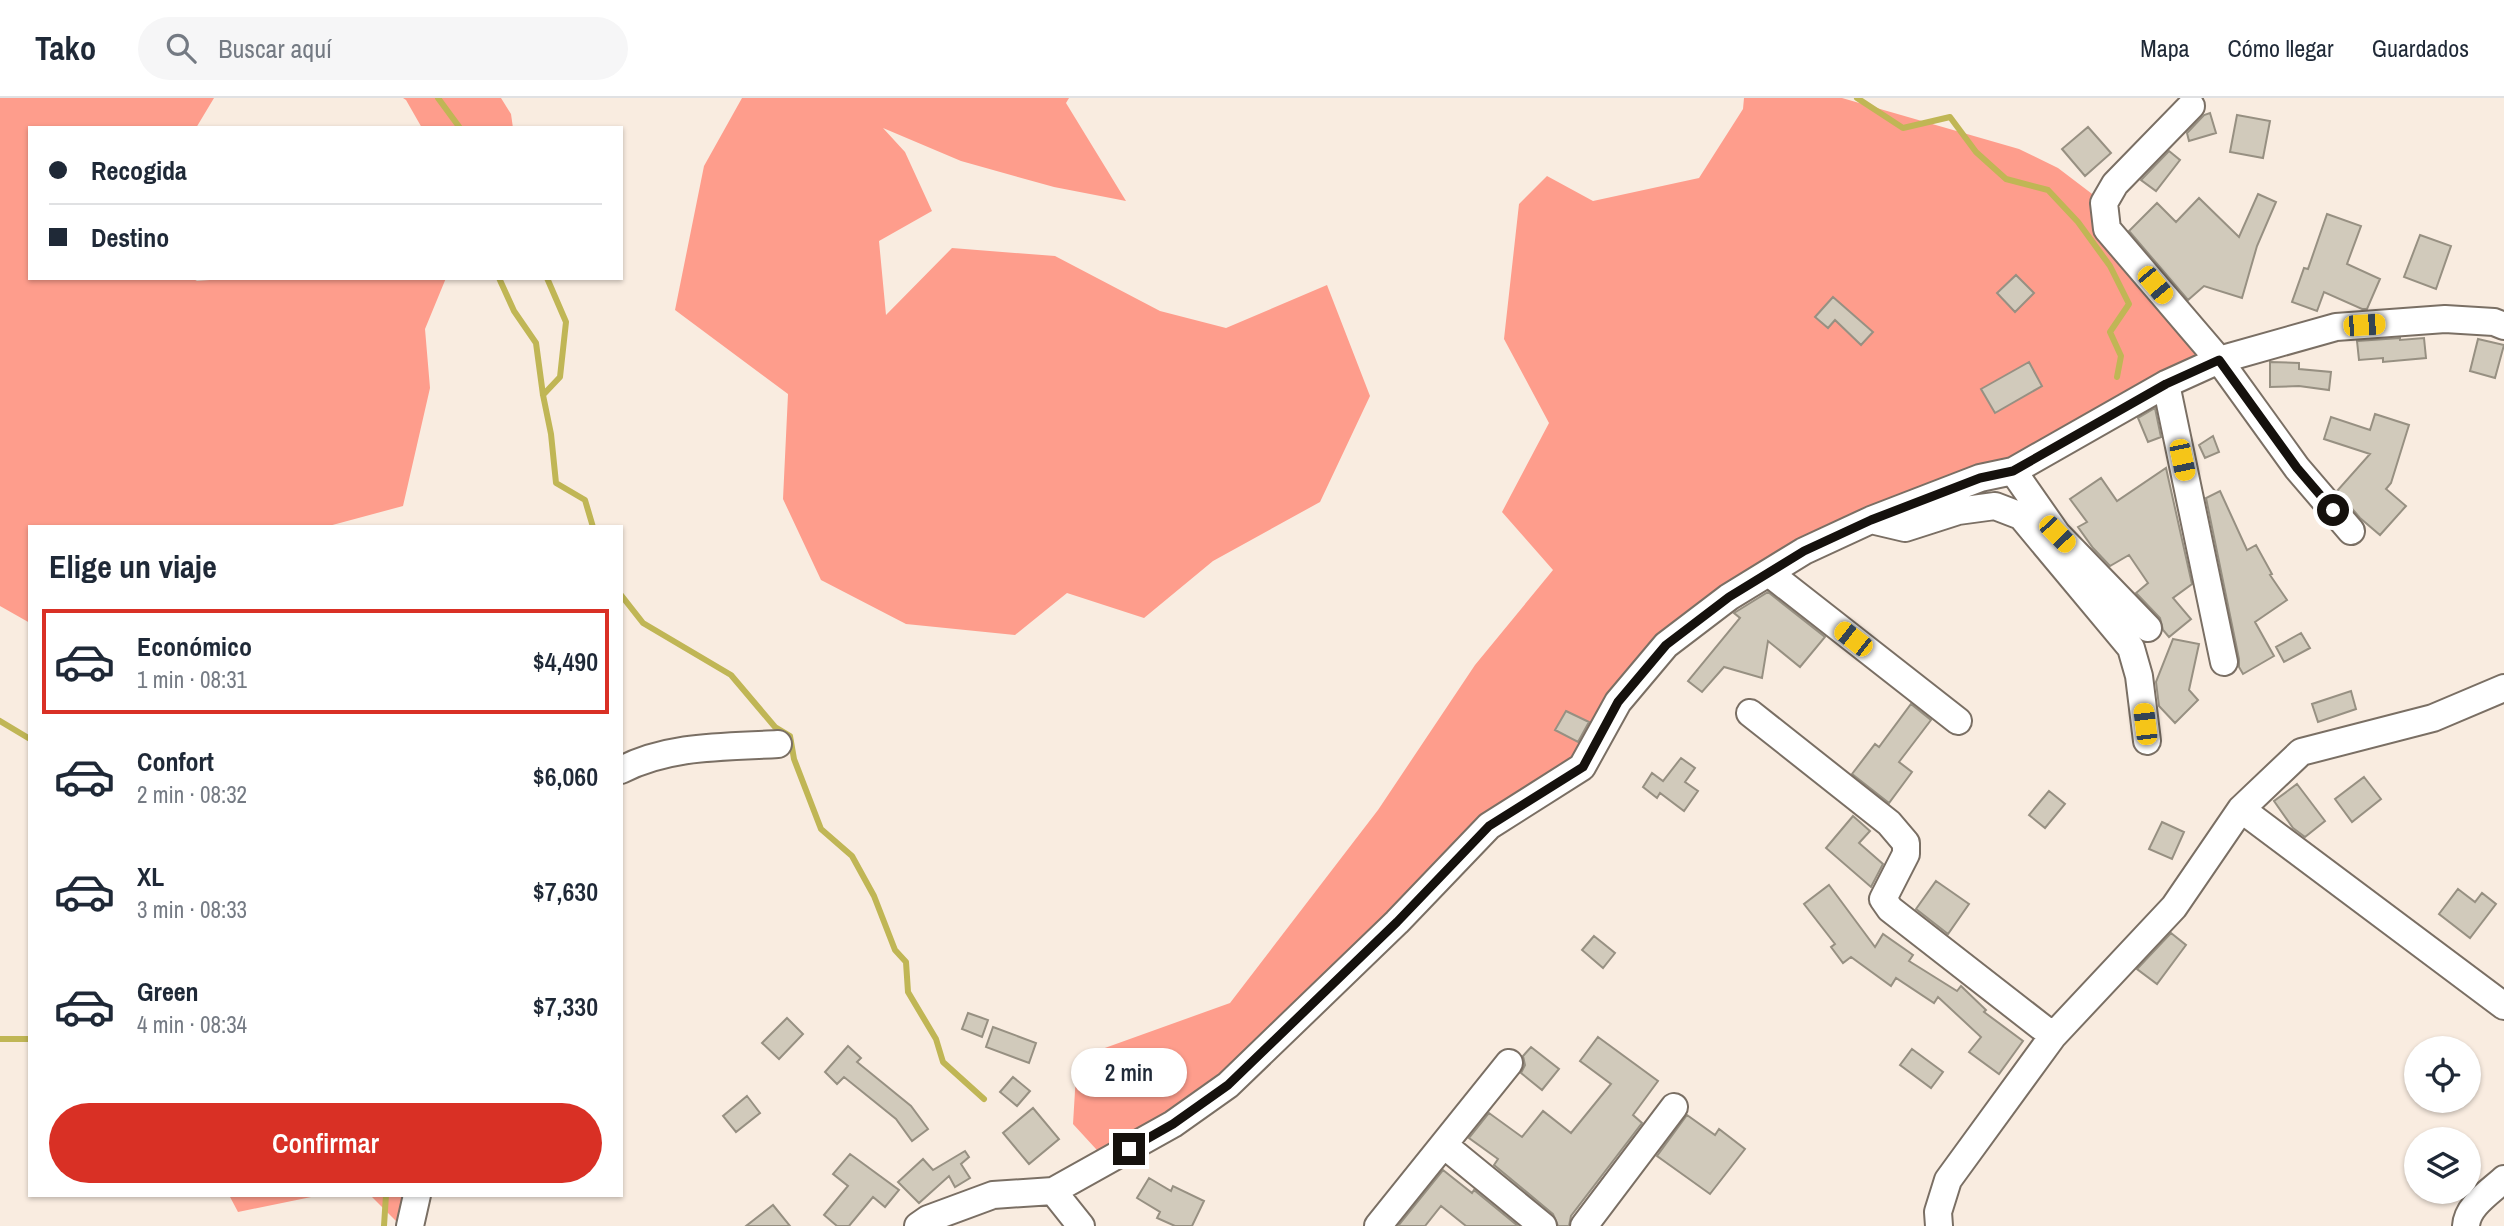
<!DOCTYPE html>
<html lang="es">
<meta charset="utf-8">
<style>
body{margin:0;font-family:"Archivo Narrow",sans-serif;background:#f6f6f7;color:#1f2937;height:100vh;display:flex;flex-direction:column;font-size:26px;white-space:nowrap}
*{box-sizing:border-box;margin:0}
p{font-size:23px;color:#747a83}
.icon{flex:none;width:38px;height:38px;fill:none;stroke:currentColor;stroke-width:2;stroke-linecap:round;stroke-linejoin:round}
.map{position:relative;flex:1;overflow:hidden}
.drawer{position:absolute;left:28px;top:427px;width:595px;height:672px;display:flex;flex-direction:column;background:#fff;border-radius:0px;box-shadow:0 2px 5px #0004}
.drawer>*{flex:none}
.hud{position:absolute;left:28px;top:28px;width:595px;height:154px;border-radius:0px;box-shadow:0 2px 5px #0004;display:grid;align-content:center;height:154px;padding:0 21px;background:#fff}
.tools{position:absolute;left:2404px;top:938px;display:grid;gap:14px}
.tools a{display:grid;place-items:center;width:77px;height:77px;border-radius:50%;background:#fff;box-shadow:0 2px 5px #0004;font-size:35px}
.end{position:absolute;width:32px;height:32px;margin:-16px;border:9px solid #15110d;background:#fff;box-shadow:0 0 0 4px #fff}
.from{border-radius:50%}
.bubble{position:absolute;height:49px;border-radius:24px;background:#fff;box-shadow:0 2px 5px #0004;font-size:23px;font-weight:600;line-height:49px;text-align:center}
.car{position:absolute;width:21px;height:42px;margin:-21px -10px;border-radius:9px;box-shadow:0 0 5px 2px #0007;background:linear-gradient(#f5c518 24%,#345 0 40%,#f5c518 0 76%,#345 0 86%,#f5c518 0)}
.hud b{display:flex;align-items:center;gap:24px;height:66px;font-size:26px}
.hud b+b{border-top:2px solid #e0e1e3}
.hud i{width:18px;height:18px;background:#1f2937}
ul{padding:0;list-style:none}
li{display:flex;align-items:center;gap:21px;height:105px;margin:0 14px 10px;padding:0 7px;border:4px solid transparent;border-radius:0px}
li div{flex:1}
li b{display:block;font-size:26px}
li em{font-style:normal;font-weight:600}
li.active{border-color:#d93025}
li>.icon{width:63px;height:63px;stroke-width:1.5}
h2{padding:0 21px;font-size:32px;line-height:84px}
.primary-button{display:flex;gap:14px;margin-top:auto;padding:14px 21px}
.primary-button a{flex:1;height:80px;border-radius:42px;background:#d93025;color:#fff;font-size:28px;font-weight:600;line-height:80px;text-align:center}
header{display:flex;align-items:center;gap:42px;box-sizing:border-box;height:98px;padding:0 35px;background:#fff;border-bottom:2px solid #e0e1e3}
header strong{font-size:33px}
nav{display:flex;gap:38px;margin-inline-start:auto;font-size:24px}
.search{width:490px;height:63px;background:#f6f6f7;display:flex;align-items:center;gap:18px;box-sizing:border-box;padding:0 24px;border-radius:38px;color:#747a83;font-size:26px}
.map>svg:first-child{display:block}
.forest{fill:#fe9d8c}
.lines{fill:none;stroke-linecap:round;stroke-linejoin:round}
.stream{stroke:#c0b655;stroke-width:6}
.building{fill:#d1cabb;stroke:#979082;stroke-width:2}
.minor-casing{stroke:#7a6f64;stroke-width:30}
.minor{stroke:#fff;stroke-width:26}
.route{stroke:#15110d;stroke-width:9}
</style>
<header>
<strong>Tako</strong>
<div class="search"><svg class="icon" aria-label="search" viewBox="0 0 24 24"><circle cx="10" cy="10" r="6"/><path d="M15 15l6 6"/></svg>Buscar aquí</div>
<nav><a>Mapa</a><a>Cómo llegar</a><a>Guardados</a></nav>
</header>
<div class="map">
<svg width="2504" height="1128" viewBox="0 0 2504 1128">
<rect width="100%" height="100%" fill="#f9ece0"/>
<path class="forest" d="M0,0H214L196,30H30V180H192L197,183L235,180H446L425,231L430,290L403,408L325,429H30V525L0,508Z
M403,0H501L511,16L513,30H422L406,2Z
M742,0H1069L1066,5L1126,103L1054,89L961,63L883,30L905,54L932,113L879,143L886,217L952,150L1055,158L1160,213L1226,230L1327,187L1370,298L1320,404L1213,463L1144,520L1067,495L1015,537L906,526L821,482L783,401L788,296L675,212L704,68Z
M1744,0H1842L2019,51L2058,70L2104,105L2219,262L2013,373L1871,422L1666,547L1582,669L1489,728L1289,930L1107,1063L1073,1026L1077,960L1230,905L1378,712L1475,567L1553,472L1502,414L1549,325L1504,241L1519,106L1547,78L1593,103L1699,80L1743,11Z
M229,1097H321L238,1114Z
M370,1097H417L401,1128Z"/>
<g class="lines">
<path class="stream" d="M438,0L460,30
M1857,0L1903,30L1950,19L1976,54L2006,81L2048,92L2078,124L2110,168L2129,206L2110,234L2121,258L2117,279
M499,180L514,213L536,245L543,297L551,336L556,385L585,402L593,429
M543,297L560,279L566,224L547,180
M621,497L643,525L731,577L775,629L790,638L794,661L821,731L852,758L874,798L895,852L906,864L908,894L936,941L943,964L984,1001
M0,623L30,641
M0,941H30
M384,1128L386,1097"/>
</g>
<path class="building" d="M2210,15L2216,35L2189,43L2187,35L2204,17Z
M2237,17L2270,23L2263,60L2230,54Z
M2088,29L2111,55L2085,78L2062,51Z
M2169,53L2180,62L2156,93L2141,82Z
M2258,96L2276,104L2257,148L2242,200L2204,188L2188,202L2129,133L2157,105L2176,124L2199,100L2239,139Z
M2327,116L2361,128L2347,166L2380,181L2367,211H2362L2324,194L2317,213L2292,204L2304,170L2308,171Z
M2420,137L2451,148L2436,191L2404,179Z
M2016,177L2034,195L2015,214L1997,195Z
M1833,199L1873,234L1861,247L1835,222L1828,230L1815,219Z
M2400,240V242L2424,240L2426,260L2383,264V260L2359,262L2357,243Z
M2478,241L2504,247L2495,280L2470,273Z
M2029,264L2042,288L1995,315L1981,291Z
M2270,264L2299,265V271L2331,274L2329,292L2299,288L2270,289Z
M2155,310L2161,339L2148,344L2138,320Z
M2375,316L2409,327L2391,385L2386,391L2406,408L2380,437L2360,420L2337,393L2370,356L2324,341L2331,319L2370,332Z
M2213,338L2219,354L2205,360L2199,347Z
M2166,370L2192,486L2173,500L2191,521L2169,539L2163,532L2160,520L2136,495L2148,485L2129,457L2110,468L2093,450L2078,429L2087,424L2070,401L2101,380L2117,403Z
M2220,393L2247,452L2256,447L2272,476L2270,477L2287,502L2255,524L2274,558L2243,576L2239,569V561L2206,400Z
M1768,494L1825,539L1800,569L1768,543L1762,580L1724,569L1702,594L1688,583L1740,520L1734,515Z
M2301,535L2310,550L2284,564L2276,549Z
M2173,541L2199,546L2189,592L2198,602L2175,625L2159,608L2156,584Z
M2351,593L2356,611L2318,624L2312,606Z
M1911,606L1931,622L1899,664L1912,674L1889,705L1852,676L1875,646L1879,649Z
M1566,613L1589,624L1578,644L1555,632Z
M1681,660L1695,670L1685,684L1698,693L1684,713L1660,695L1657,700L1643,689L1652,675L1663,683Z
M2364,679L2381,701L2352,724L2335,701Z
M2297,686L2325,723L2305,739L2293,730L2274,703Z
M2049,693L2065,706L2045,730L2029,717Z
M1853,718L1870,733L1859,745L1883,766L1871,789L1826,750Z
M2162,724L2184,734L2172,761L2149,751Z
M1936,783L1969,806L1948,836L1916,811Z
M1829,787L1875,849L1883,836L1913,857L1909,863L1957,893L1961,888L1986,912L1984,914L2023,943L1999,976L1969,954L1981,939L1938,899L1934,905L1896,880L1891,888L1851,859L1843,865L1831,849L1835,846L1804,806Z
M2458,791L2475,804L2482,795L2496,806L2470,840L2439,816Z
M2171,835L2186,847L2157,886L2137,871Z
M1594,838L1615,855L1603,870L1582,852Z
M968,915L988,922L982,939L962,931Z
M787,920L803,936L779,961L762,945Z
M993,929L1036,945L1029,965L986,949Z
M1598,939L1658,983L1633,1017L1642,1025L1571,1118L1569,1128H1558L1553,1116L1494,1067L1498,1061L1469,1040L1489,1015L1522,1039L1543,1013L1571,1035L1611,986L1580,963Z
M848,948L861,960L857,964L911,1008L928,1031L912,1043L896,1021L844,979L837,986L825,974Z
M1531,949L1559,971L1542,992L1521,975L1525,967L1523,958Z
M1912,951L1943,974L1931,990L1900,967Z
M1013,979L1030,993L1017,1008L1000,994Z
M747,998L760,1015L736,1034L723,1018Z
M1033,1010L1059,1041L1029,1066L1003,1035Z
M1687,1017L1715,1037L1719,1031L1745,1051L1710,1096L1657,1058Z
M965,1053L969,1059L961,1066L970,1080L955,1089L949,1078L919,1105L898,1084L923,1061L933,1072Z
M850,1056L899,1092L885,1109L873,1099L849,1128H837L824,1117L848,1088L833,1076Z
M1443,1072L1472,1095L1474,1092L1518,1128H1466L1441,1108L1425,1128H1398Z
M1149,1080L1171,1093L1173,1088L1204,1103L1192,1128H1175L1157,1120L1160,1114L1137,1100Z
M773,1107L790,1128H746Z"/>
<g class="lines">
<g class="minor-casing">
<path id="minor" d="M2191,8L2115,86L2104,105L2107,131L2219,262L2297,370L2351,433
M2166,286L2224,564
M2013,373L2057,436L2148,530
M1871,422L1905,430L1958,413L1995,408L2021,418L2131,550L2139,578L2147,643
M1769,475L1958,623
M1750,615L1889,725L1906,745V756L1883,801L1890,811L2053,938
M621,672C669,647 725,649 778,646
M2241,711L2504,908
M1444,1047L1543,1128
M1053,1093L1081,1128
M410,1128L417,1097
M918,1128L928,1121L993,1097L1053,1093L1173,1026L1228,987L1397,824L1489,728L1582,669L1618,604L1666,547L1729,499L1804,453L1871,422L1980,380L2013,373L2166,286L2219,262L2336,229L2445,221L2494,224L2504,228
M1378,1128L1509,965
M1584,1128L1674,1009
M1939,1128L1938,1114L1948,1082L2053,938L2174,809L2241,711L2301,654L2433,620L2504,590
M2466,1128C2467,1108 2490,1094 2504,1081"/>
</g>
<use href="#minor" class="minor"/>
</g>
<g class="lines">
<path class="route" d="M1129,1051L1173,1026L1228,987L1397,824L1489,728L1583,669L1618,604L1666,547L1729,499L1804,453L1871,422L1980,380L2013,373L2166,286L2219,262L2297,370L2333,412"/>
</g>
</svg>
<div class="tools">
<a><svg class="icon" aria-label="locate" viewBox="0 0 24 24"><circle cx="12" cy="12" r="6"/><path d="M12 2v4M12 18v4M2 12h4M18 12h4"/></svg></a>
<a><svg class="icon" aria-label="layers" viewBox="0 0 24 24"><path d="M12 4l9 5-9 5-9-5zM3 14l9 5 9-5"/></svg></a>
</div>
<i class="end from" style="left:2333px;top:412px"></i>
<i class="end" style="left:1129px;top:1051px"></i>
<div class="bubble" style="left:1071px;top:950px;width:116px">2 min</div>
<i class="car" style="left:2155px;top:187px;rotate:140deg"></i>
<i class="car" style="left:2364px;top:227px;rotate:86deg"></i>
<i class="car" style="left:2182px;top:362px;rotate:168deg"></i>
<i class="car" style="left:2057px;top:436px;rotate:136deg"></i>
<i class="car" style="left:1853px;top:541px;rotate:308deg"></i>
<i class="car" style="left:2145px;top:626px;rotate:353deg"></i>
<div class="hud">
<b><i class="from"></i>Recogida</b>
<b><i></i>Destino</b>
</div>
<section class="drawer">
<h2>Elige un viaje</h2>
<ul>
<li class="active"><svg class="icon" aria-label="car" viewBox="0 0 24 24"><path d="M5 17H2v-5l4-1 3-4h7l3 4 3 1v5h-3M9 17h6M6 11h13"/><circle cx="7" cy="17" r="2"/><circle cx="17" cy="17" r="2"/></svg><div><b>Económico</b><p>1 min · 08:31</p></div><em>$4,490</em></li>
<li><svg class="icon" aria-label="car" viewBox="0 0 24 24"><path d="M5 17H2v-5l4-1 3-4h7l3 4 3 1v5h-3M9 17h6M6 11h13"/><circle cx="7" cy="17" r="2"/><circle cx="17" cy="17" r="2"/></svg><div><b>Confort</b><p>2 min · 08:32</p></div><em>$6,060</em></li>
<li><svg class="icon" aria-label="car" viewBox="0 0 24 24"><path d="M5 17H2v-5l4-1 3-4h7l3 4 3 1v5h-3M9 17h6M6 11h13"/><circle cx="7" cy="17" r="2"/><circle cx="17" cy="17" r="2"/></svg><div><b>XL</b><p>3 min · 08:33</p></div><em>$7,630</em></li>
<li><svg class="icon" aria-label="car" viewBox="0 0 24 24"><path d="M5 17H2v-5l4-1 3-4h7l3 4 3 1v5h-3M9 17h6M6 11h13"/><circle cx="7" cy="17" r="2"/><circle cx="17" cy="17" r="2"/></svg><div><b>Green</b><p>4 min · 08:34</p></div><em>$7,330</em></li>
</ul>
<div class="primary-button"><a>Confirmar</a></div>
</section>
</div>
